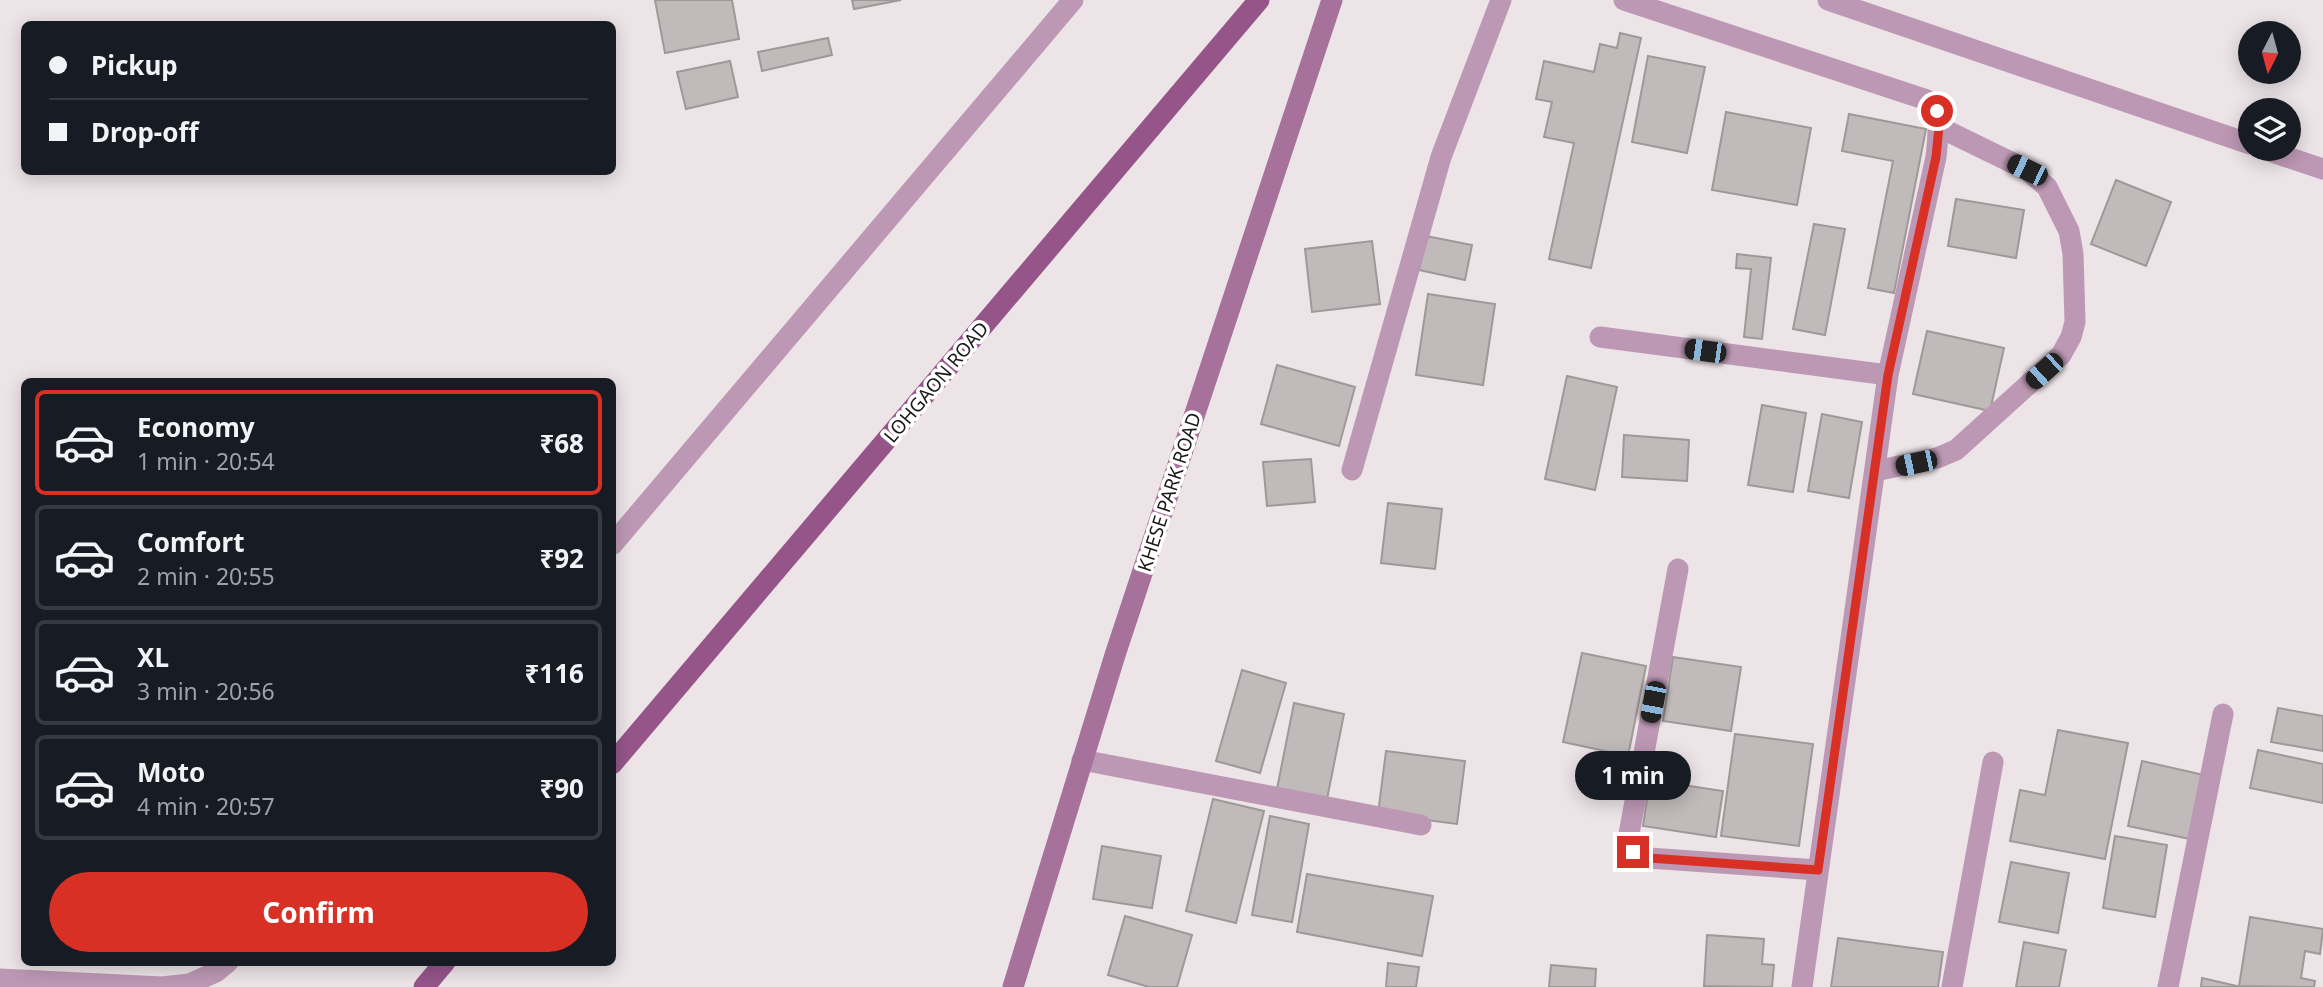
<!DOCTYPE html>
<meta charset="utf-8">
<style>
body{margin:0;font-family:"Noto Sans",sans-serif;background:#242831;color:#f1f3f6;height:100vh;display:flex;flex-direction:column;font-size:26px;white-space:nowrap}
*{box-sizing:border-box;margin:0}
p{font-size:23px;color:#9ea1a6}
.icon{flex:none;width:38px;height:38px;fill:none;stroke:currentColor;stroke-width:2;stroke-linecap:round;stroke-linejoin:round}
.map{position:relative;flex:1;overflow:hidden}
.details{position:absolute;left:21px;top:378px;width:595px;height:588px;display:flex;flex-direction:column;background:#171b24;border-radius:10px;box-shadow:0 4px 18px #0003}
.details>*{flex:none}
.top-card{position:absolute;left:21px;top:21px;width:595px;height:154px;border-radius:10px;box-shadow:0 4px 18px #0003;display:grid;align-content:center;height:154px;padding:0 28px;background:#171b24}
.needle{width:46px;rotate:186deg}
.tools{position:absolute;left:2238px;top:21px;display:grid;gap:14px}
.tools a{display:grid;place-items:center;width:63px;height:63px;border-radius:50%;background:#171b24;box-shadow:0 4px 18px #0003;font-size:35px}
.end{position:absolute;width:32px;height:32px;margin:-16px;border:9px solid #d93025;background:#fff;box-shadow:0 0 0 4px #fff}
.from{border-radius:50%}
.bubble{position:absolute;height:49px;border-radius:24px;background:#171b24;box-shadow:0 4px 18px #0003;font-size:23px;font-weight:700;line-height:49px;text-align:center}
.car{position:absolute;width:21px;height:42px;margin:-21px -10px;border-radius:9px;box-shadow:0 0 5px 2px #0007;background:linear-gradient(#222 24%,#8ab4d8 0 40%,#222 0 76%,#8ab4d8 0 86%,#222 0)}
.top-card b{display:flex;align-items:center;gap:24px;height:66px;font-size:26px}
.top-card b+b{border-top:2px solid #363941}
.top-card i{width:18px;height:18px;background:#f1f3f6}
ul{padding:12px 0 0;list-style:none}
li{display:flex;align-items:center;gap:21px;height:105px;margin:0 14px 10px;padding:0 14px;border:4px solid #363941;border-radius:10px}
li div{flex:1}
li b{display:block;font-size:26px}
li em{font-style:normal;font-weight:700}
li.active{border-color:#d93025}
li>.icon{width:63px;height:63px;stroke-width:1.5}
.cta{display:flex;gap:14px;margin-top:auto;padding:14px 28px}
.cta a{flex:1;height:80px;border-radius:42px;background:#d93025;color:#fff;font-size:28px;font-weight:700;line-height:80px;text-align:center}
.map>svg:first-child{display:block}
.building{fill:#c1baba;stroke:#9f9898;stroke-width:2}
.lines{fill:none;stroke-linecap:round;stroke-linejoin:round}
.lane{stroke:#bd98b4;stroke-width:21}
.street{stroke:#bd98b4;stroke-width:21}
.secondary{stroke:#a6729b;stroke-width:21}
.primary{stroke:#955589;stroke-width:21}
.route{stroke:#d93025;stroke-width:9}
.labels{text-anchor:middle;stroke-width:7;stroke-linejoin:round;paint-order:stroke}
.street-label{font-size:19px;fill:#1a1819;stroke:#fff}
</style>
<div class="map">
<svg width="2323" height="987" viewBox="0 0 2323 987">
<rect width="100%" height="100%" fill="#ece4e7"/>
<path class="building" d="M655,0H732L739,39L665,53Z
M852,0H901L854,9Z
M1620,33L1641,38L1591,268L1549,259L1574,143L1544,137L1552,102L1536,99L1544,61L1594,72L1600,44L1617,48Z
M828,38L832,55L762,71L758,52Z
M1648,56L1705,67L1687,153L1632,142Z
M730,61L738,97L686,109L677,72Z
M1726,112L1811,128L1797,205L1712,190Z
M1849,114L1926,129L1894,293L1868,288L1893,161L1842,151Z
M2116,180L2171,202L2146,266L2091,244Z
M1956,199L2024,210L2016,258L1948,246Z
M1814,224L1845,229L1825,335L1793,329Z
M1426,236L1472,245L1465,280L1419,270Z
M1372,241L1380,304L1312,312L1305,249Z
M1737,254L1771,258L1762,339L1744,337L1751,269L1736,268Z
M1428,294L1495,304L1483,385L1416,375Z
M1927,331L2004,348L1990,411L1913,394Z
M1277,365L1355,387L1339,446L1261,424Z
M1567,376L1617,387L1595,490L1545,479Z
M1762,405L1806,413L1793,492L1748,485Z
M1822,414L1862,422L1849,498L1808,491Z
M1624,435L1689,440L1687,481L1622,477Z
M1311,459L1315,502L1267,506L1263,462Z
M1388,503L1442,509L1435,569L1381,563Z
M1582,653L1646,666L1628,756L1563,742Z
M1673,657L1741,667L1731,731L1663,721Z
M1242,670L1286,683L1260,773L1216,761Z
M1294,703L1344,714L1327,799L1277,789Z
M2278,708L2323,716V751L2271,742Z
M2058,730L2128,743L2105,859L2010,841L2020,790L2045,795Z
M1735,734L1813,744L1799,846L1721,836Z
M2258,750L2323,764V803L2250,788Z
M1386,751L1465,761L1457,824L1378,814Z
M2142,761L2204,775L2190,839L2128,826Z
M1650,780L1723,791L1716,837L1643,826Z
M1213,799L1264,811L1236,923L1186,911Z
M1270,816L1309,824L1292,922L1252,915Z
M2115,836L2167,845L2155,917L2103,908Z
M1102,846L1161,856L1152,908L1093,899Z
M2011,862L2069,873L2058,933L1999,922Z
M1307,874L1433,896L1422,956L1297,932Z
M1125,916L1192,935L1177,987H1149L1108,975Z
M2250,917L2323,929L2320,954L2305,951L2301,978L2315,981L2314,987L2239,986Z
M1707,935L1764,939L1762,964L1774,965L1772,987L1704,986Z
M1838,938L1943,952L1938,987H1831Z
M2024,942L2066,950L2059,987H2016Z
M1388,963L1419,967L1416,987H1386Z
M1551,965L1596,969L1595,987H1549Z
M2202,978L2241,987H2201Z"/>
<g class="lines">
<path class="lane" d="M612,545L1073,0
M0,979L162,987L189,984L216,972L228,962"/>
<path class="street" d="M1624,0L1927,100C1942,117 1938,135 1936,157L1888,375L1802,987
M1828,0L2250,144
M2263,149L2323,169
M1600,337L1888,375
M1352,470L1441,157L1501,0
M1875,471L1937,458L1956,450L2061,355L2071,337L2075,322L2073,254L2069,231L2047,187L2027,170L1939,127
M1678,569L1629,834L1633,851L1649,858L1818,870
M1082,760L1421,825
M1952,987L1993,762
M2168,987L2223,714"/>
<path class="secondary" d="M1013,987L1115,655L1332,0"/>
<path class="primary" d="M612,764L1259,0
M424,987L445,962"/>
</g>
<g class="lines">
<path class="route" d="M1633,852L1649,858L1818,870L1888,375L1936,157L1939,127L1937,111"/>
</g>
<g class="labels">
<g class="street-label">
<text transform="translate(936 382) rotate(-50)" y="7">LOHGAON ROAD</text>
<text transform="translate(1169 492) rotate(-72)" y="7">KHESE PARK ROAD</text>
</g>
</g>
</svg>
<div class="tools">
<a><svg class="needle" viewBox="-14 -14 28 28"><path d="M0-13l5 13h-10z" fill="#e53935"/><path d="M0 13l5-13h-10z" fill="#9ea1a6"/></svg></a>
<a><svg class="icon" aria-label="layers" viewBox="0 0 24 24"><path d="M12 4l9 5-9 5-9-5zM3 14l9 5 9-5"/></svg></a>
</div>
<i class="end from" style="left:1937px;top:111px"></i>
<i class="end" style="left:1633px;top:852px"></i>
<div class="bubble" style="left:1575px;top:751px;width:116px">1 min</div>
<i class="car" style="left:2027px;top:170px;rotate:296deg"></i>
<i class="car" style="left:1705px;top:351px;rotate:278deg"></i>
<i class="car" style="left:2044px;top:371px;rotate:228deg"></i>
<i class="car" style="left:1916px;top:463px;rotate:258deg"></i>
<i class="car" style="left:1653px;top:702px;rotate:191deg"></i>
<div class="top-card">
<b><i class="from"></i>Pickup</b>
<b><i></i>Drop-off</b>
</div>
<section class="details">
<ul>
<li class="active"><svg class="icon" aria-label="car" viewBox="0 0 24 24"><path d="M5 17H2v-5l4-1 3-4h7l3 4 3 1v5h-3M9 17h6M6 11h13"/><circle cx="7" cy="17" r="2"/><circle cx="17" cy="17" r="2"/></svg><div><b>Economy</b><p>1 min · 20:54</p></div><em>₹68</em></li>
<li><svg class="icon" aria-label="car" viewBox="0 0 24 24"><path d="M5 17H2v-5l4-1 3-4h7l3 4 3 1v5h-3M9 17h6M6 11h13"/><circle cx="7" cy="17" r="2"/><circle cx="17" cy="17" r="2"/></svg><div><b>Comfort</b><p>2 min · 20:55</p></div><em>₹92</em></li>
<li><svg class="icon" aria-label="car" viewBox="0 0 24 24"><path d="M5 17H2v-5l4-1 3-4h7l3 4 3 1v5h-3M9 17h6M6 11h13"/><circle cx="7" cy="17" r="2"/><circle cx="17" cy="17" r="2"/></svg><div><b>XL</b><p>3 min · 20:56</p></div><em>₹116</em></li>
<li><svg class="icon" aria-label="car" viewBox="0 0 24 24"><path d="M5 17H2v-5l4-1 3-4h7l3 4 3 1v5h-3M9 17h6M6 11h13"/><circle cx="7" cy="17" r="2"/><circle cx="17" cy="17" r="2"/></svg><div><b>Moto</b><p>4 min · 20:57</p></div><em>₹90</em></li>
</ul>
<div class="cta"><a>Confirm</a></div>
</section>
</div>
